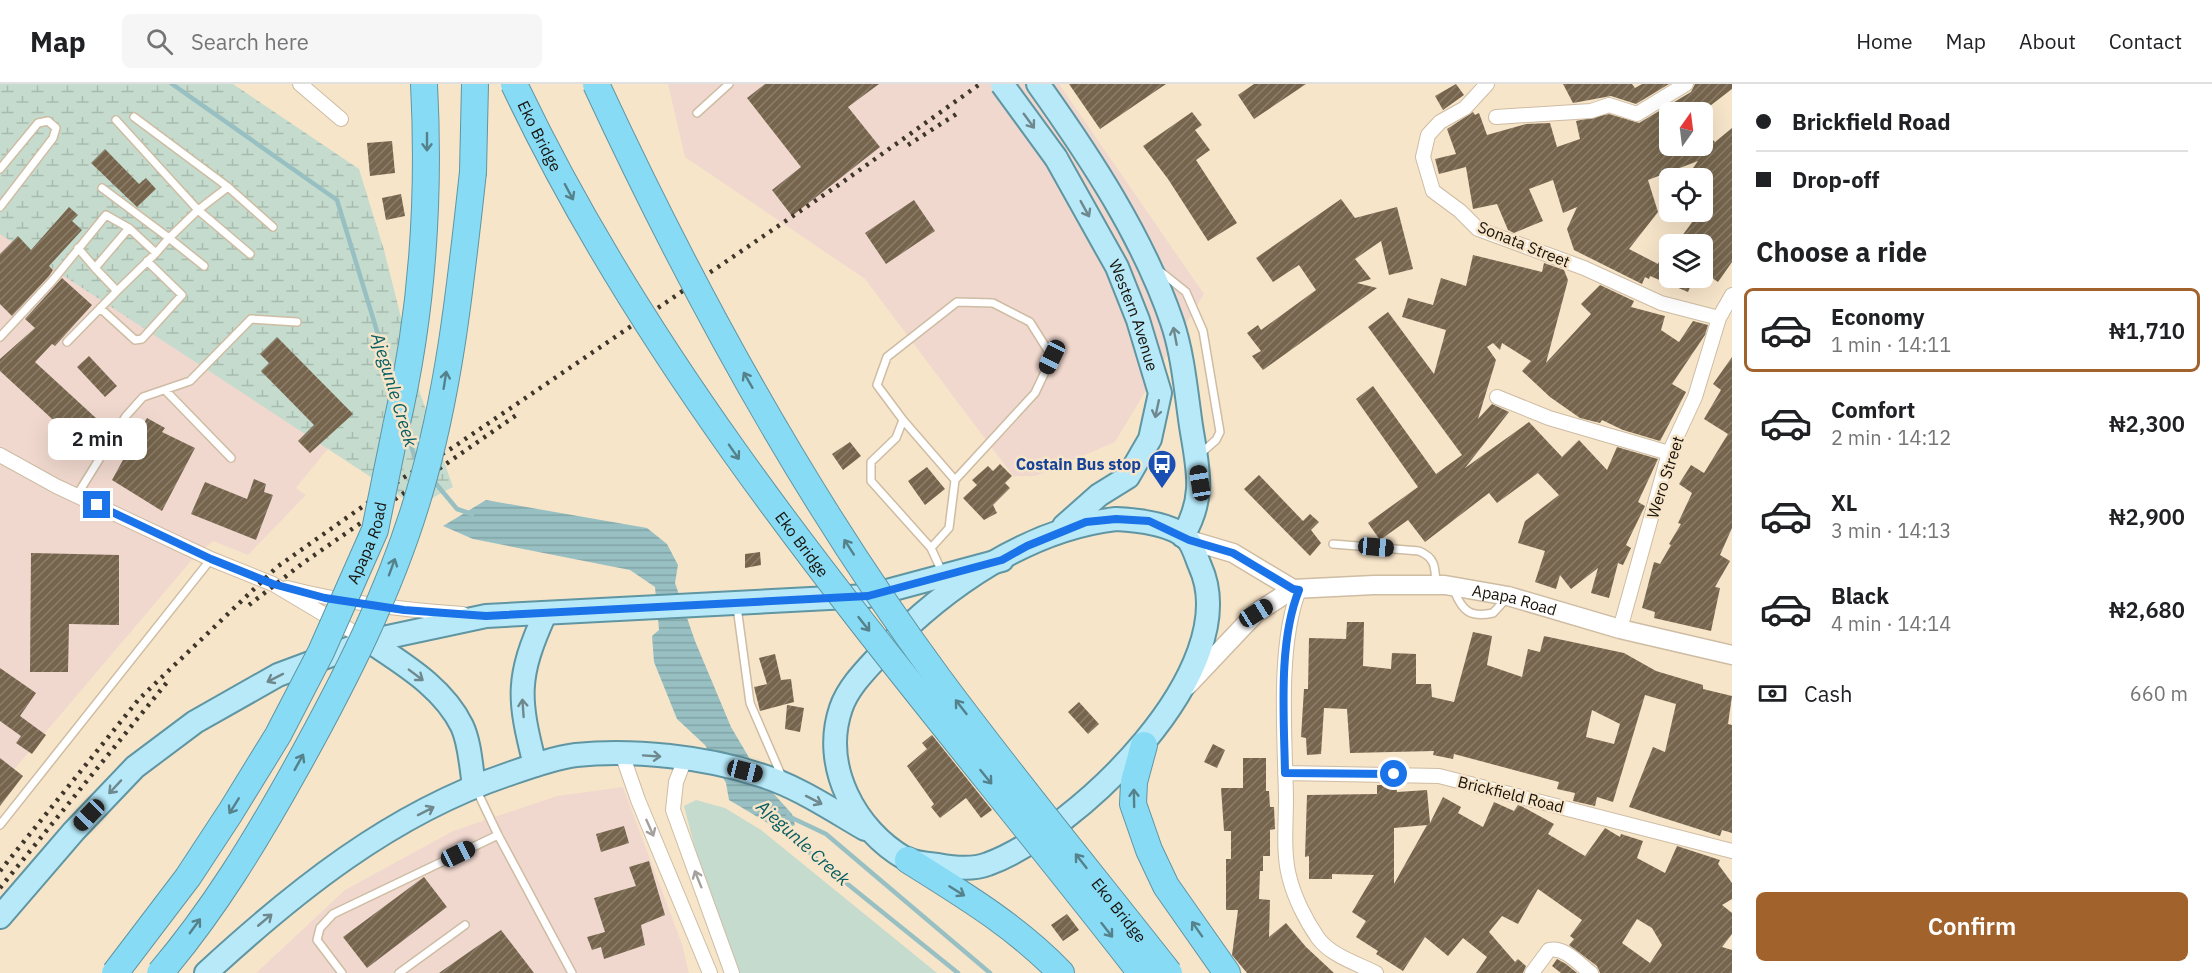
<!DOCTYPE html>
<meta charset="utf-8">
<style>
body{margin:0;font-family:"IBM Plex Sans",sans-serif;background:#f6f6f6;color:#202124;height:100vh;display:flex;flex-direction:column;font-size:22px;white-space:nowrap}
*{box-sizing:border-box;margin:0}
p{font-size:20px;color:#757577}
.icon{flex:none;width:33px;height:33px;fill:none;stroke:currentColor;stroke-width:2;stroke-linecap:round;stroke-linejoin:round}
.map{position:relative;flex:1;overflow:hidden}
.panel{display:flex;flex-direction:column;background:#fff;width:480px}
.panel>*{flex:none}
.guide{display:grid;align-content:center;height:132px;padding:0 24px;background:#fff}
.needle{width:39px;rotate:14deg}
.fabs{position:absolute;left:1659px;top:18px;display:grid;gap:12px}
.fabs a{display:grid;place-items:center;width:54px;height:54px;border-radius:9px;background:#fff;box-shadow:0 6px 24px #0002;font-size:30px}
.end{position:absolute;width:27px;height:27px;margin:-14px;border:8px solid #1a73e8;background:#fff;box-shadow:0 0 0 3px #fff}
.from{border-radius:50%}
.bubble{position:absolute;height:42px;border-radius:9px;background:#fff;box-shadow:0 6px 24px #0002;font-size:20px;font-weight:600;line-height:42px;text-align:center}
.car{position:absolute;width:18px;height:36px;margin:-18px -9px;border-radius:8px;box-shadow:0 0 4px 2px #0007;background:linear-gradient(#222 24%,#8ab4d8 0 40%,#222 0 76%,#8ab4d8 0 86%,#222 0)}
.guide b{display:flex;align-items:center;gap:21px;height:57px;font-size:22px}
.guide b+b{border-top:2px solid #e0e0e0}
.guide i{width:15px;height:15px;background:#202124}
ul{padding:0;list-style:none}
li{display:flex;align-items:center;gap:18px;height:84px;margin:0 12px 9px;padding:0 12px;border:3px solid transparent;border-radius:9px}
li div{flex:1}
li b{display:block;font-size:22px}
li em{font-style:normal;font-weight:600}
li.current{border-color:#a2622b}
li>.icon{width:54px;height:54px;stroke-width:1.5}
h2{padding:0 24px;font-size:27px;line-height:72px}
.pay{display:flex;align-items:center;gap:15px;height:66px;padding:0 24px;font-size:22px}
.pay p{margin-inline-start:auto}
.button{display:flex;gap:12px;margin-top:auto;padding:12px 24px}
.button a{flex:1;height:69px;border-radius:9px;background:#a2622b;color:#fff;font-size:24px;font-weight:600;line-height:69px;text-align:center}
header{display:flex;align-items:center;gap:36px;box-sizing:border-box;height:84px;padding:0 30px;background:#fff;border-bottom:2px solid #e0e0e0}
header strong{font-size:28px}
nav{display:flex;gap:33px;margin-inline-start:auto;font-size:21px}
.search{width:420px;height:54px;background:#f6f6f6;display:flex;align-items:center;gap:15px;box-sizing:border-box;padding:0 21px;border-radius:9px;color:#757577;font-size:22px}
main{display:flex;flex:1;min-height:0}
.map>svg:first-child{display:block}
.industrial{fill:#f0d8ce}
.grass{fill:#c4dbcd}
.wetland{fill:url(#wetland-marsh)}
.water{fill:url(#water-rules)}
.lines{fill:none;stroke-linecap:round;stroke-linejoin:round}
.stream{stroke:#98c0c3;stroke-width:4.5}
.building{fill:url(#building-hatch);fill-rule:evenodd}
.service-casing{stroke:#cebca3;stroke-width:10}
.minor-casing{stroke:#cebca3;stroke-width:16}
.tertiary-casing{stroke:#cebca3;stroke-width:21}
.primary-casing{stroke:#6095a2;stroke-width:26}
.motorway-casing{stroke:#6095a2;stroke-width:28}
.service{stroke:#fff;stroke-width:7}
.minor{stroke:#fff;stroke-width:14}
.tertiary{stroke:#fff;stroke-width:18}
.primary{stroke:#b7e9f9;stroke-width:22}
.motorway{stroke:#87dbf5;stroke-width:26}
.rail{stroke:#3f362a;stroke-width:4.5;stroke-dasharray:3 6;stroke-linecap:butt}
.primary-bridge-casing{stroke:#6095a2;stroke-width:26;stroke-linecap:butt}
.motorway-bridge-casing{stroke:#6095a2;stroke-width:28;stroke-linecap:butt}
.primary-bridge{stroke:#b7e9f9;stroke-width:22}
.motorway-bridge{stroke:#87dbf5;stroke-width:26}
.oneway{stroke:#6f888d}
.oneway2{stroke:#55818b}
.oneway3{stroke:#a3a09d}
.route{stroke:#1a73e8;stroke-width:8}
.labels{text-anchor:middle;stroke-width:5;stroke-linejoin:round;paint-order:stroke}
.street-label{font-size:16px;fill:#181209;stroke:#f7e5ca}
.transit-label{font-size:16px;font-weight:bold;fill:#164399;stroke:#f7e5ca;text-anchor:end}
.water-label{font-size:18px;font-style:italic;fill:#045d62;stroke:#f7e5ca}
</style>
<header>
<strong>Map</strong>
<div class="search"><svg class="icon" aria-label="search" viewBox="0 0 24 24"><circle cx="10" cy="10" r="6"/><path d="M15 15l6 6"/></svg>Search here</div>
<nav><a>Home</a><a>Map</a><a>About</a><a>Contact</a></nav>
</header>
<main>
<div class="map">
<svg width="1732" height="889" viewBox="0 0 1732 889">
<defs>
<pattern id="wetland-marsh" width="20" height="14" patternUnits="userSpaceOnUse" patternTransform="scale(1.5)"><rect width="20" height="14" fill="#c4dbcd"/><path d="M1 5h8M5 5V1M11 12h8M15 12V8" fill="none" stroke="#a8bbaf"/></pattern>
<pattern id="water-rules" width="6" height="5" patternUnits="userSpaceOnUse" patternTransform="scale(1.5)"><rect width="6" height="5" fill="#98c0c3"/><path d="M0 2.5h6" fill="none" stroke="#82a4a6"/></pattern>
<pattern id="building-hatch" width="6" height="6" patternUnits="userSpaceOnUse" patternTransform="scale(1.5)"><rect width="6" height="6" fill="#76654c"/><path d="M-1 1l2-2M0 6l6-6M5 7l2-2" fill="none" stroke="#8a7e6c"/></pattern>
</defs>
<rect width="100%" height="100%" fill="#f7e5ca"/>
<path class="industrial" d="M0,0L361,324L296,404L306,411L248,471L213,457L191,477L0,702Z
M668,0H1059L1204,210L1115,358L1036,392H1013L865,195L685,73Z
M623,703L682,860L689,889H256L345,806L453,747L557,712Z"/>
<path class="grass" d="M696,716L725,724L761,746L937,889H735L703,795L684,722Z"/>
<path class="wetland" d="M0,0H233L359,85L384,166L420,309L453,403L434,413L421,426L0,150Z"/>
<path class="water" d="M486,416L647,444L667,460L678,481L675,499L695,557L731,643L764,699L792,730L795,741L781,747L729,716L726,699L705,661L677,635L654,578L652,552L659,546L655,503L630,486L473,455L443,442Z"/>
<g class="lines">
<path class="stream" d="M172,0L337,116L394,303
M406,345L415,374L419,379
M432,395L457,425L472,430
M788,732L826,750L990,889
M781,742L819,777L958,889"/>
</g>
<path class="building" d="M765,0H879L848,23L880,63L792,132L772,106L801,83L747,14Z
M1069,0H1166L1100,45Z
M1254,0H1306L1254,35L1238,11Z
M1456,0L1464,11L1443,26L1435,12Z
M1563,0H1632L1635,4L1642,0H1669L1636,20L1611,12L1573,19Z
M1695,0H1732V5L1702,28H1670V62H1702V45L1715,58L1732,44V178L1718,198L1702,187V160H1676L1693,137L1679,128H1702V94H1686L1698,77L1648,96L1658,128L1629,165L1658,180L1670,153V194H1694L1688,208L1650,192L1649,195L1645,193L1642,200L1574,166L1567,145L1577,123L1563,129L1553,96L1529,105L1543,137L1514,149L1508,146L1497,120L1473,125L1466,83L1439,90L1435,75L1456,70L1447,45L1473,28L1475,31L1479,29L1487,51L1526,40L1550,39L1557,63L1580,55L1576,37L1609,30L1639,39L1691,8Z
M1192,28L1202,41L1195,46L1210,66L1196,76L1237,139L1208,157L1168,95L1143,62Z
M392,57L395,89L370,92L367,59Z
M105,65L139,100L146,94L156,105L137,123L91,79Z
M401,110L405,132L386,136L382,114Z
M1341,115L1355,134L1397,123L1413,185L1389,191L1381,157L1355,175L1371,195L1357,199L1377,204L1263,286L1252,272L1261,267L1247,249L1258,241L1261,246L1316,206L1299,181L1273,198L1256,174Z
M914,116L935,147L886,180L865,149Z
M69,123L78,131L72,137L82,146L49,182L53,186L49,192L12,232L0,220V170L18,152L31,166Z
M1473,171L1542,188L1544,179L1564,186L1568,196L1546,279L1591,230L1581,220L1600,201L1634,217L1631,223L1665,232L1661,246L1679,258L1693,237L1708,241L1705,251L1672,300L1686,308L1660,357L1623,346L1602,336L1600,339L1580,334L1550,313L1522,287L1531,277L1502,259L1500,266L1493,259L1487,263L1496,276L1478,335L1492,320L1509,328L1465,384L1529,338L1562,373L1579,356L1607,386L1617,363L1658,375L1638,418L1645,422L1626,461L1631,464L1623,481L1618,479L1609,514L1591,509L1598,484L1571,505L1560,491L1556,505L1535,498L1545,467L1518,459L1525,437L1559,411L1538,389L1497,419L1489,409L1425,458L1408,436L1380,456L1368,439L1418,403L1356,315L1373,302L1436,390L1462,371L1368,243L1388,228L1434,290L1446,246L1402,233L1408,214L1433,221L1441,194L1466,202Z
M62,194L92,221L55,262L52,260L35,278L97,335L76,357L0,287V275L35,244L25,235Z
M277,253L353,330L310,369L298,357L314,341L261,287L269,279L260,270Z
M89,272L117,302L105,313L77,283Z
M1732,273V444L1720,471L1730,477L1715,503L1720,504L1711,547L1654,534L1655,528L1642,524L1654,478L1660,480L1671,461L1669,460L1681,440L1678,439L1692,409L1679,400L1691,381L1704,389L1728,350L1704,335L1721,306L1713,300Z
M147,334L165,344L162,348L195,364L162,427L112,396L129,365L134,370L146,358L138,349Z
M850,358L861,372L843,386L832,370Z
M1000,380L1012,392L1005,399L1010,404L993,421L997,429L984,436L963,414L977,401L972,396L988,382L993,387Z
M927,383L945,405L925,421L908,397Z
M1259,391L1303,437L1310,430L1319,438L1311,446L1321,459L1310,472L1244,405Z
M254,395L266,400L264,408L273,411L256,456L191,430L205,398L247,415Z
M760,468L761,481L745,484V470Z
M31,469L119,471V541L69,540L68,588H30Z
M1347,538H1364L1363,582L1391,585L1392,569L1416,570V600H1431L1432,613L1454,618L1473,548L1492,552L1487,581L1522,593L1528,565L1540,568L1544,552L1624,569L1656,587L1703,601V605L1732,612L1728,640L1732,641V749L1722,746L1720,752L1629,723L1653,663L1665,668L1676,620L1645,611L1613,718L1597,713L1595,722L1573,717L1575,709L1557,705L1559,698L1454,670L1453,675L1433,671L1434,667L1350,669L1347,625L1324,624L1321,670L1307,671L1306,654L1301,653L1304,605H1308L1309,554L1346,555ZM1592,626L1620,640L1614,660L1586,653Z
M775,570L781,596L791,595L794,618L760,627L754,603L767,600L759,574Z
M0,584L36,609L20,632L46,651L32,670L16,659L21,652L0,637Z
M1079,618L1099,640L1088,650L1068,628Z
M787,621L804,624L800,648L785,645Z
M932,651L992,726L981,734L966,714L940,734L931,723L934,720L907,682L927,665L922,659Z
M1213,660L1225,666L1217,684L1204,678Z
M0,674L23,692L0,722Z
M1243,674H1266V707H1269L1270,723H1274L1275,745L1270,746V772H1263V787H1260L1259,815L1270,816L1269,853L1286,839L1306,863L1334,889H1247L1232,871L1238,826H1226V775H1231V747H1224L1221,704H1243Z
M1377,701H1396L1397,708L1427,706L1430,739L1443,713L1461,723L1458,729L1483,743L1494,718L1514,727L1518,721L1523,723L1554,740L1548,750L1585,772L1605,744L1620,753L1621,750L1643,757L1637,774L1665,789L1677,762L1720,776L1718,780L1732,799V815L1722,821L1732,829V850L1722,863L1732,866V889H1600L1597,882L1569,861L1574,855L1570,852L1582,836L1538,805L1518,840L1502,832L1489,848L1515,878L1518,875L1526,882L1523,889H1476L1487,873L1463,854L1448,872L1425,853L1403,887L1376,870L1378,867L1356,853L1366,837L1352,828L1374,791L1332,790V795H1309V772L1305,773L1307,711L1377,710ZM1427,741L1394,800V744ZM1637,835L1652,844L1662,861L1650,879L1622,859Z
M624,742L629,759L601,768L596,750Z
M649,777L665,831L641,841L645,861L604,875L601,863L592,866L587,853L605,848L594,814L636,802L629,783Z
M424,793L447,823L367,884L343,853Z
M1067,830L1079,846L1063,857L1051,841Z
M501,846L534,889H439L469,868Z
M1557,875L1566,880L1577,889H1561L1552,882Z"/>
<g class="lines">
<g class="service-casing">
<path id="service" d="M697,29L729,0
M116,36L198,126L228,103L134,33
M0,85L38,39L48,37L56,44L53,54L0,123
M228,103L273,143
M78,164L95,184
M204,182L169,154L198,126L250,170
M1161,188L1186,208L1203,247L1220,348L1216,356L1200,370
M117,207L156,169
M100,224L135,256L142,255L182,211L147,177
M0,253L53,196L106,131L129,144L156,169L169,154L102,104
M67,258L117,207L95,184L129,144
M166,307L231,374
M903,336L955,396
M77,411L126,332L143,313L190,297L251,235L297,238
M1333,460L1419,467C1436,474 1435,484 1436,501
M931,464L949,444L955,396L1035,309L1052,273L1030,238L993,219L957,218L887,273L877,301L903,336L896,354L871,378V397L931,464L942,488
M1454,506C1462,527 1470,534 1493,529L1506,515
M737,523L750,619L782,693
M0,741L211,475
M498,751L572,889
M342,889L317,856L320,844L333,830L498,751L477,707
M399,889L465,841"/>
</g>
<g class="minor-casing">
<path id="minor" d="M300,0L341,35
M1487,0L1465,24L1440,38L1428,51L1423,73L1433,107L1460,127L1478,145L1584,184L1661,219L1719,234
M1496,33L1591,27L1609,21L1637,30L1686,0
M1497,313L1549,334L1669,369
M0,371L56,402L211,475L273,500L367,556
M287,504C345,519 403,526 463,530
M1299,506C1277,562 1285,653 1286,714C1286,739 1283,768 1289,792C1294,813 1306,837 1318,854C1330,871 1358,880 1376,889
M1620,545L1669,369L1695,313L1719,234L1732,211
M622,670L638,716L710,889
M685,675L676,698L673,726L732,889
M1285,689L1439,692L1732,767
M1532,889L1549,866C1564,862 1579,880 1591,889"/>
</g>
<g class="tertiary-casing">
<g id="tertiary">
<path id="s1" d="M1189,456L1233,469L1293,505L1374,501H1445L1508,512L1620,545L1732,571"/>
<path d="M1187,602L1256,529L1293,505"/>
</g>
</g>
<g class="primary-casing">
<g id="primary">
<path d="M1038,0C1090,73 1143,153 1172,238C1183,270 1186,308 1191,342C1198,386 1206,412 1183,452"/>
<path id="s2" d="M1056,74L1117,183L1138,236L1160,309L1150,355L1128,393L1099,411L1064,442"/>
<path d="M1116,435C1136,436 1176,440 1189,457C1194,464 1197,475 1200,482C1247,585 1075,748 988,780C973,786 954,784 938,781C928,780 915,779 906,775C855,746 821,682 841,624C849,601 869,583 884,566C945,503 1028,445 1116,435Z"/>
<path d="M369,557C403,580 443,603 462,642C470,659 471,683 474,702"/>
<path d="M535,681C518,614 516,594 545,530"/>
<path d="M0,833L74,747L135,683L195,638L278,591L369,557L486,532L868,512L1002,476"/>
<path d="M206,889C295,807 391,730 506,691C529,683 553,674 576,671C633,665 706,673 760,691C797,702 832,726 865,745"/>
</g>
</g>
<g class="motorway-casing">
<path id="motorway" d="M473,88L475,0
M396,343C422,232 430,114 424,0
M1144,661L1134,698L1133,720L1149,766L1166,802L1227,889
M908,776C962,810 1016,842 1061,889"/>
</g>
<use href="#service" class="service"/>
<use href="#minor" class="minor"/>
<use href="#tertiary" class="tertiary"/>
<use href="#primary" class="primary"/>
<use href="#motorway" class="motorway"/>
<path class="rail" d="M908,61L958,29
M249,521L303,479L518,330
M0,787L139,615L277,483L403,394L452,364L840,100L980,0
M0,804L168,597"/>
<g class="primary-bridge-casing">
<path id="primary-bridge" d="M1002,0L1056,74"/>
</g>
<g class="motorway-bridge-casing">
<g id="motorway-bridge">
<path id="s3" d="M514,0C670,330 919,603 1141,889"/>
<path id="s4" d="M596,0C692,207 803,411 939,595C1013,695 1092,791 1169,889"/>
<path id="s5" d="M115,889L188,793L230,729L278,651L321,568L375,446L396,343"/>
<path d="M160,889C213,827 256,756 295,686C344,598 391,506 419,410C450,306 461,196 473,88"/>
</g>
</g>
<use href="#primary-bridge" class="primary-bridge"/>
<use href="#motorway-bridge" class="motorway-bridge"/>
</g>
<defs><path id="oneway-shaft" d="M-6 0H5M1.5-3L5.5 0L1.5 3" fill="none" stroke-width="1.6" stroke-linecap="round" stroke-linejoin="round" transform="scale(1.5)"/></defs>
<g class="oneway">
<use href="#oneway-shaft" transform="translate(1029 37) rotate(54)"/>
<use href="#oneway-shaft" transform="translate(1085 125) rotate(61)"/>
<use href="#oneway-shaft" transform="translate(1175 252) rotate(-101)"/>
<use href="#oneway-shaft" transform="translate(1157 325) rotate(102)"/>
<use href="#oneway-shaft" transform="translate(416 591) rotate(37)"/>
<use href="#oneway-shaft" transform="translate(275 594) rotate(153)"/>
<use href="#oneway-shaft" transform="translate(523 624) rotate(-94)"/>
<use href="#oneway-shaft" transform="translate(652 672) rotate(4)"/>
<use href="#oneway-shaft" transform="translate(115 703) rotate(133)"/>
<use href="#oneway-shaft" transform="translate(814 716) rotate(27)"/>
<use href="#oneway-shaft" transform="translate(426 727) rotate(-27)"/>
<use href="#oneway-shaft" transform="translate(265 836) rotate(-40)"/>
</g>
<g class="oneway2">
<use href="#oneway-shaft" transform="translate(427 58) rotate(90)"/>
<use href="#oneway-shaft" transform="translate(569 108) rotate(62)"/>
<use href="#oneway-shaft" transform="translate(445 296) rotate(-81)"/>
<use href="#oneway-shaft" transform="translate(748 296) rotate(-120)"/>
<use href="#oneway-shaft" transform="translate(734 368) rotate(55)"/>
<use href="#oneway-shaft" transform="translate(849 463) rotate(-123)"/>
<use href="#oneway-shaft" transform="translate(392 483) rotate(-70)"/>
<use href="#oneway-shaft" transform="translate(864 540) rotate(52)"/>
<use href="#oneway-shaft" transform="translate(961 623) rotate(-128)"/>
<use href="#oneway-shaft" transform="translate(299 678) rotate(-61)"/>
<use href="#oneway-shaft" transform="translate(986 693) rotate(51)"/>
<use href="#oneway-shaft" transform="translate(1134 714) rotate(-91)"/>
<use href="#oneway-shaft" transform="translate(234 722) rotate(122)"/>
<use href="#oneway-shaft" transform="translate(1081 777) rotate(-128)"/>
<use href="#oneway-shaft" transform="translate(957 807) rotate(32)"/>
<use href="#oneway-shaft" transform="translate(195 842) rotate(-54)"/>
<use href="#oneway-shaft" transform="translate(1197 845) rotate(-125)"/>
<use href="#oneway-shaft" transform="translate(1107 846) rotate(52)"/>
</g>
<g class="oneway3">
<use href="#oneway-shaft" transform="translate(650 744) rotate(66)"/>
<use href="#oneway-shaft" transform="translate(698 795) rotate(-112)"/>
</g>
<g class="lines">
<path class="route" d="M97,421L211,475L273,500L325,514L404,526L486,532L868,512L1002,476L1027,462L1086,438L1116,435L1149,437L1189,456L1233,469L1293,505L1299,506C1278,558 1284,633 1285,689L1394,690"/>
</g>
<defs>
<g id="bus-pin" transform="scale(1.5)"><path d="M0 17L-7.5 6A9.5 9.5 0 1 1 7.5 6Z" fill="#1a4fb4" stroke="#f7e5ca"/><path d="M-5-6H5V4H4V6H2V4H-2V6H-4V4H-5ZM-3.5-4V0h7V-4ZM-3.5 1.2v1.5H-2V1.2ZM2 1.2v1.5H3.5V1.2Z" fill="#fff"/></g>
</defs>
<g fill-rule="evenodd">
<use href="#bus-pin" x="1162" y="380"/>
</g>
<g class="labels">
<g class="street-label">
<text dy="6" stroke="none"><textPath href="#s3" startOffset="58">Eko Bridge</textPath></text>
<text transform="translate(1524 160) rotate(22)" y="6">Sonata Street</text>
<text dy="6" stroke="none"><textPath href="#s2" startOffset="176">Western Avenue</textPath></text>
<text transform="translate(1665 393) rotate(-72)" y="6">Wero Street</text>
<text dy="6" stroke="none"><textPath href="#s5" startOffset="501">Apapa Road</textPath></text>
<text dy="6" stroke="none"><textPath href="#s3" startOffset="544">Eko Bridge</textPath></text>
<text dy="6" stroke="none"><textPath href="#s1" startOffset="339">Apapa Road</textPath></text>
<text transform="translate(1511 710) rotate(14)" y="6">Brickfield Road</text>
<text dy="6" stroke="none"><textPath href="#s4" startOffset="981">Eko Bridge</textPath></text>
</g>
<g class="transit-label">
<text x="1141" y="386">Costain Bus stop</text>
</g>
<g class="water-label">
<text transform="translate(394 306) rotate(73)" y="6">Ajegunle Creek</text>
<text transform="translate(803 759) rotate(42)" y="6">Ajegunle Creek</text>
</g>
</g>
</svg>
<div class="fabs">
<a><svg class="needle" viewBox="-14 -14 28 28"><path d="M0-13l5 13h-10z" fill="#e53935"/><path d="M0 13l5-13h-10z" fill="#757577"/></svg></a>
<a><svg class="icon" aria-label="locate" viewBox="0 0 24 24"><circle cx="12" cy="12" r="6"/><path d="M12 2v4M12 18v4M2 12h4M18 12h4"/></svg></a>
<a><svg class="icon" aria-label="layers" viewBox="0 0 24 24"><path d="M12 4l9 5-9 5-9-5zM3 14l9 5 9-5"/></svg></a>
</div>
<i class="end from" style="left:1394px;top:690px"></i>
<i class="end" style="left:97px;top:421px"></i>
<div class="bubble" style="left:48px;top:334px;width:99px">2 min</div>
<i class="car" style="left:1052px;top:273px;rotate:206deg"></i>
<i class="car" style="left:1200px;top:399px;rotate:351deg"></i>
<i class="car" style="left:1376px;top:463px;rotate:95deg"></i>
<i class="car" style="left:1256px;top:529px;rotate:58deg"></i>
<i class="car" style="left:745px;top:687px;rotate:104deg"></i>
<i class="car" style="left:89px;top:731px;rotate:224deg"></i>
<i class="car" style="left:458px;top:770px;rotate:64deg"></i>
</div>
<section class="panel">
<div class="guide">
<b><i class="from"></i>Brickfield Road</b>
<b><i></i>Drop-off</b>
</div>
<h2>Choose a ride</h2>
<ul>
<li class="current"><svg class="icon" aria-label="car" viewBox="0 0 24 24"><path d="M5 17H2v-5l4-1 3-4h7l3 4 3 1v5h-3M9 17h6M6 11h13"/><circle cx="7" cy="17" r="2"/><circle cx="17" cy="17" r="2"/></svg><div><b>Economy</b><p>1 min · 14:11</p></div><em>₦1,710</em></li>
<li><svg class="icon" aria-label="car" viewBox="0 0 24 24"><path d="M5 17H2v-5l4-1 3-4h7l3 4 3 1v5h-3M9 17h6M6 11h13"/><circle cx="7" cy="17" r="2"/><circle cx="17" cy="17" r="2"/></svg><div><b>Comfort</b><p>2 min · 14:12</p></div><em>₦2,300</em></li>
<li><svg class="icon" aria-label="car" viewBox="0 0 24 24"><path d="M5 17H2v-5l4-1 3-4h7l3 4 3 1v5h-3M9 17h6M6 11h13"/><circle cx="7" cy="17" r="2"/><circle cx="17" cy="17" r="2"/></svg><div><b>XL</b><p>3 min · 14:13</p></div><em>₦2,900</em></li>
<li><svg class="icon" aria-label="car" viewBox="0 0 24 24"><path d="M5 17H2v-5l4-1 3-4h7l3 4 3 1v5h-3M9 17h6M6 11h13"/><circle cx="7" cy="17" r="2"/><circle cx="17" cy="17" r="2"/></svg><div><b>Black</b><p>4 min · 14:14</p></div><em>₦2,680</em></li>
</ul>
<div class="pay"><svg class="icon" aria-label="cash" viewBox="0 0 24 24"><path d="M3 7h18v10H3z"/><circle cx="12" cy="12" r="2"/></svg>Cash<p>660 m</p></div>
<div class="button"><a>Confirm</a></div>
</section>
</main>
